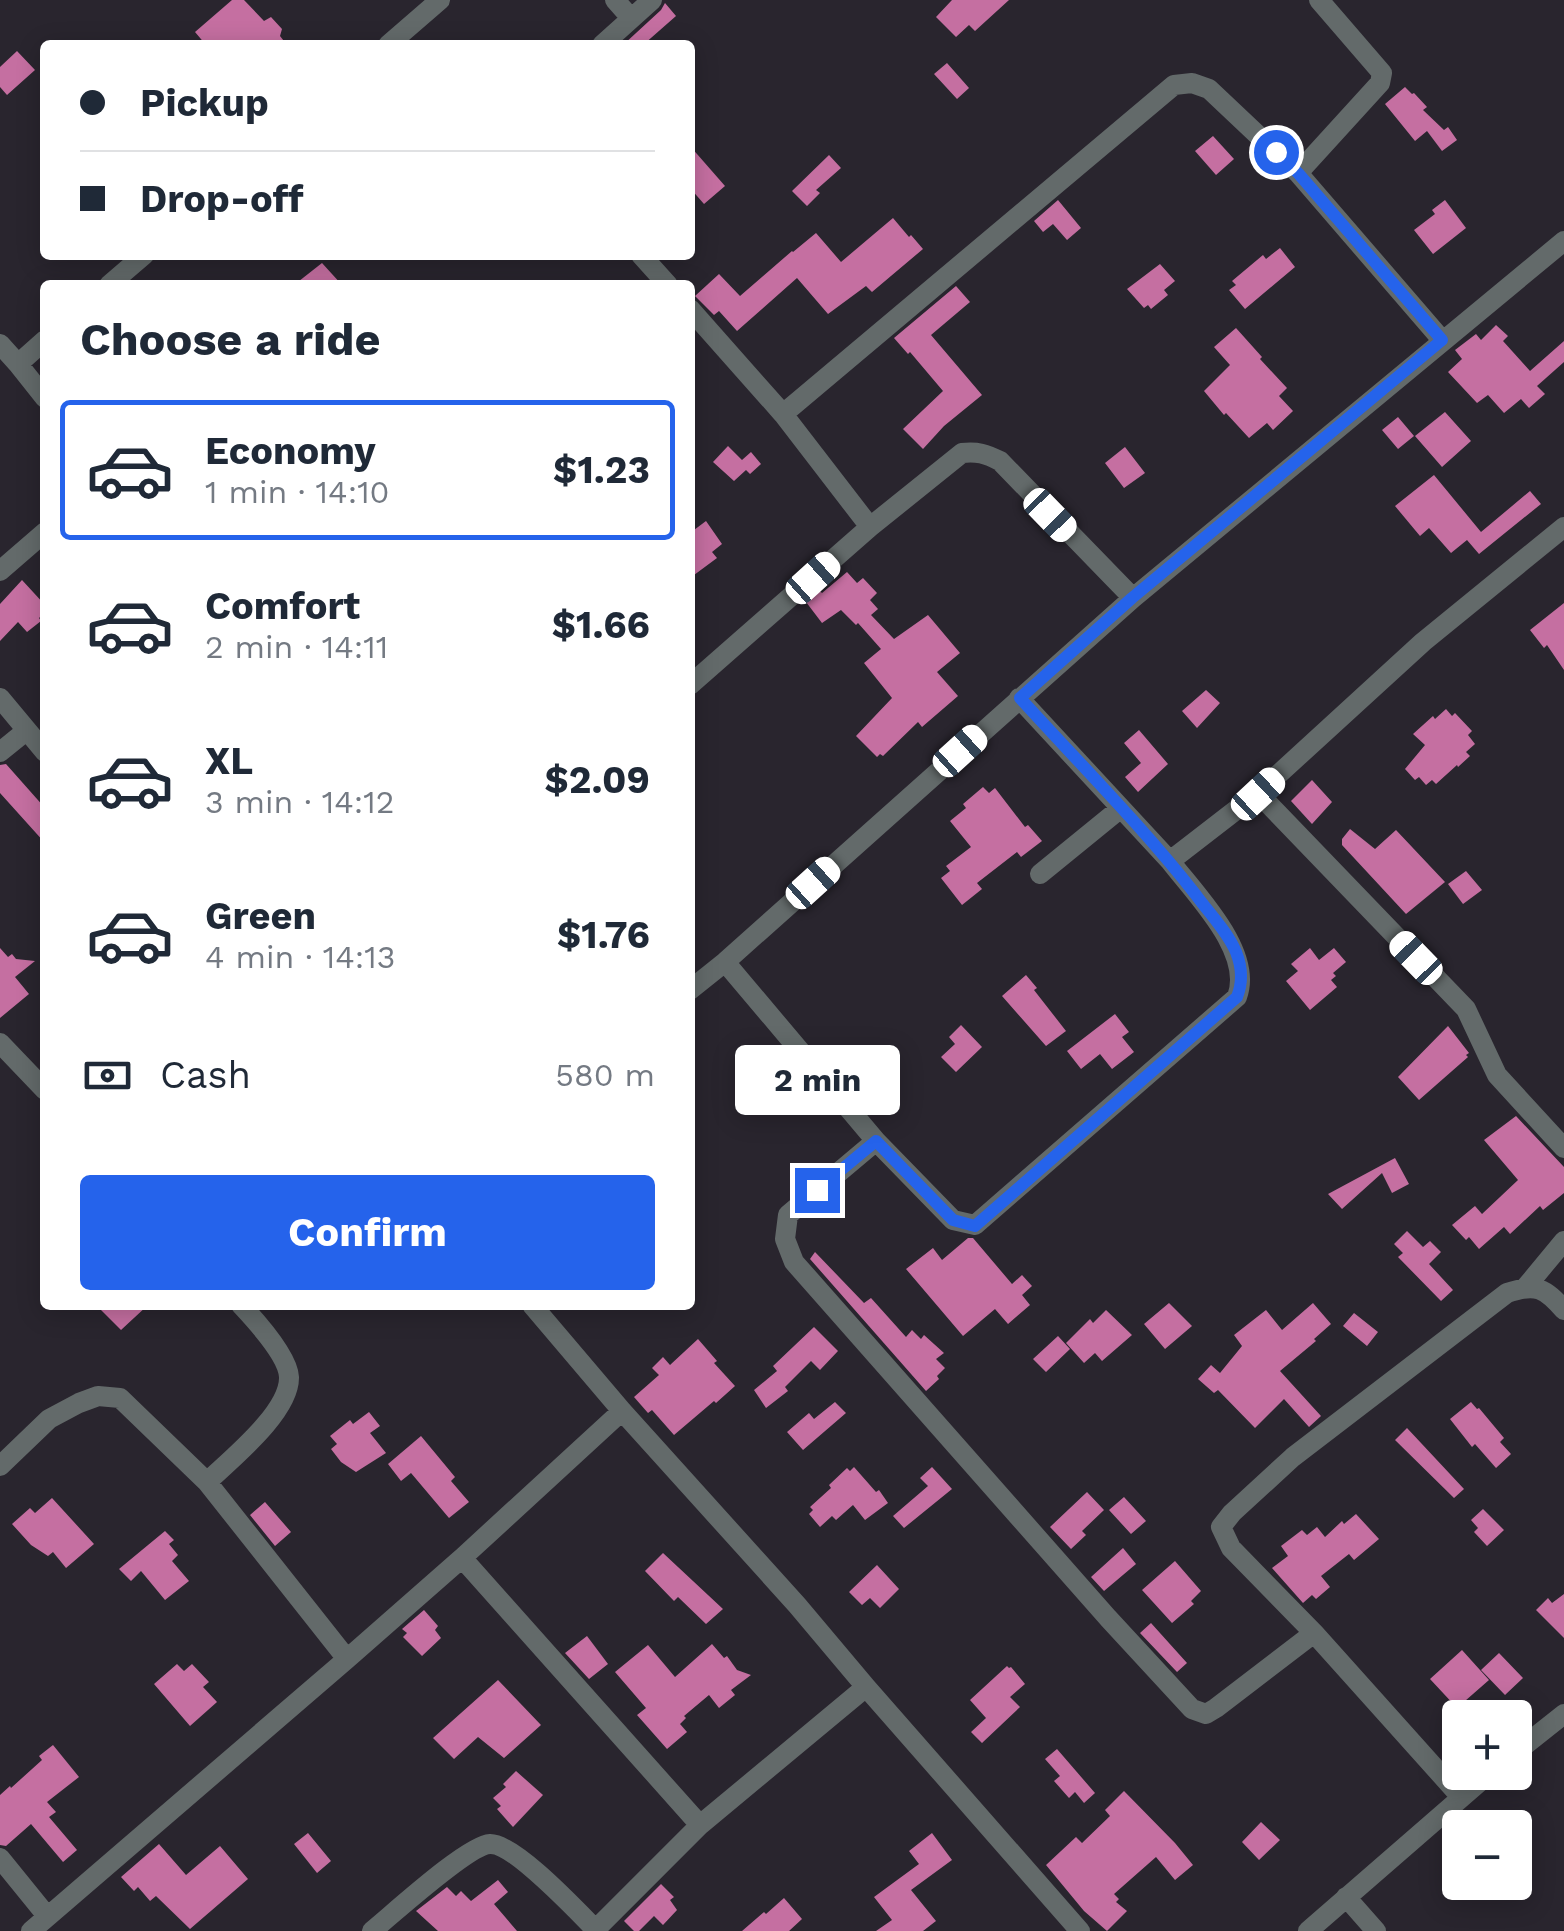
<!DOCTYPE html>
<meta charset="utf-8">
<style>
body{margin:0;font-family:"Work Sans",sans-serif;background:#f6f6f7;color:#1f2937;height:100vh;display:flex;flex-direction:column;font-size:38px;white-space:nowrap}
*{box-sizing:border-box;margin:0}
p{font-size:32px;color:#747a83}
.icon{flex:none;width:55px;height:55px;fill:none;stroke:currentColor;stroke-width:2;stroke-linecap:round;stroke-linejoin:round}
.map{position:relative;flex:1;overflow:hidden}
.drawer{position:absolute;left:40px;top:280px;width:655px;height:1030px;display:flex;flex-direction:column;background:#fff;border-radius:10px;box-shadow:0 5px 25px #0003}
.drawer>*{flex:none}
.hud{position:absolute;left:40px;top:40px;width:655px;height:220px;border-radius:10px;box-shadow:0 5px 25px #0003;display:grid;align-content:center;height:220px;padding:0 40px;background:#fff}
.controls{position:absolute;left:1442px;top:1700px;display:grid;gap:20px}
.controls a{display:grid;place-items:center;width:90px;height:90px;border-radius:10px;background:#fff;box-shadow:0 5px 25px #0003;font-size:50px}
.end{position:absolute;width:45px;height:45px;margin:-22px;border:12px solid #2563eb;background:#fff;box-shadow:0 0 0 5px #fff}
.from{border-radius:50%}
.bubble{position:absolute;height:70px;border-radius:10px;background:#fff;box-shadow:0 5px 25px #0003;font-size:32px;font-weight:700;line-height:70px;text-align:center}
.car{position:absolute;width:30px;height:60px;margin:-30px -15px;border-radius:12px;box-shadow:0 0 8px 2px #0007;background:linear-gradient(#fff 24%,#345 0 40%,#fff 0 76%,#345 0 86%,#fff 0)}
.hud b{display:flex;align-items:center;gap:35px;height:95px;font-size:38px}
.hud b+b{border-top:2px solid #e0e1e3}
.hud i{width:25px;height:25px;background:#1f2937}
ul{padding:0;list-style:none}
li{display:flex;align-items:center;gap:30px;height:140px;margin:0 20px 15px;padding:0 20px;border:5px solid transparent;border-radius:10px}
li div{flex:1}
li b{display:block;font-size:38px}
li em{font-style:normal;font-weight:700}
li.selected{border-color:#2563eb}
li>.icon{width:90px;height:90px;stroke-width:1.5}
h2{padding:0 40px;font-size:45px;line-height:120px}
.pay{display:flex;align-items:center;gap:25px;height:110px;padding:0 40px;font-size:38px}
.pay p{margin-inline-start:auto}
.primary-button{display:flex;gap:20px;margin-top:auto;padding:20px 40px}
.primary-button a{flex:1;height:115px;border-radius:10px;background:#2563eb;color:#fff;font-size:40px;font-weight:700;line-height:115px;text-align:center}
.map>svg:first-child{display:block}
.building{fill:#c56fa1}
.lines{fill:none;stroke-linecap:round;stroke-linejoin:round}
.minor{stroke:#636a6a;stroke-width:20}
.route{stroke:#2563eb;stroke-width:12}
</style>
<div class="map">
<svg width="1564" height="1931" viewBox="0 0 1564 1931">
<rect width="100%" height="100%" fill="#29252e"/>
<path class="building" d="M232,0H244L264,21L271,17L282,29L280,36L287,45H206L195,32Z
M952,0H1009L975,31L969,25L956,37L936,17Z
M665,3L676,16L643,45H623L661,10Z
M17,51L35,70L7,95L0,87V67Z
M947,63L969,88L957,99L934,74Z
M1405,87L1412,94L1414,93L1427,107L1423,110L1444,130L1448,127L1457,140L1442,151L1427,131L1415,141L1385,104Z
M1213,136L1234,159L1216,175L1195,151Z
M690,146L725,186L704,204L690,188Z
M829,155L841,168L816,190L820,193L807,206L792,191Z
M1058,200L1081,228L1067,240L1053,224L1043,232L1034,221Z
M1445,200L1466,228L1433,254L1414,230L1435,214L1432,210Z
M893,218L909,237L911,235L923,249L872,292L866,286L828,314L797,278L737,331L719,311L714,315L695,296L719,274L740,296L792,251L793,252L816,233L841,262Z
M1280,248L1295,267L1245,309L1229,290L1236,285L1232,281L1263,255L1266,259Z
M322,263L342,285H294Z
M1160,264L1175,281L1164,290L1168,295L1151,309L1148,305L1144,308L1127,289Z
M956,286L970,302L931,335L982,395L944,426L923,449L903,429L943,391L910,352L908,354L894,338Z
M1496,325L1508,336L1503,341L1530,371L1564,341V362L1537,386L1545,394L1529,408L1521,399L1504,413L1488,395L1477,403L1448,372L1462,359L1455,350L1476,334L1481,340Z
M1236,328L1262,357L1260,359L1287,388L1279,396L1293,411L1273,430L1267,423L1249,438L1226,413L1224,415L1204,391L1230,365L1214,347Z
M1445,412L1471,441L1442,467L1415,436Z
M1398,417L1414,436L1398,449L1382,430Z
M728,446L742,460L751,452L761,464L750,474L746,470L734,481L713,462Z
M1125,447L1145,473L1124,488L1105,463Z
M1434,475L1481,532L1530,491L1541,504L1479,554L1467,540L1451,553L1429,528L1420,536L1395,506Z
M706,521L722,544L712,552L717,558L690,578V533Z
M847,572L857,583L863,578L877,593L870,600L878,609L871,615L894,639L928,615L960,653L937,672L958,696L922,727L918,722L883,756L880,754L877,757L856,736L892,698L864,663L881,649L858,623L856,625L841,610L822,623L806,602L819,590L822,593Z
M22,580L45,605V612L39,618L41,621L27,632L18,622L0,641V604Z
M1564,603V670L1547,645L1544,648L1530,630Z
M1206,690L1220,703L1197,728L1182,711Z
M1446,709L1452,716L1455,713L1472,731L1468,735L1475,744L1466,752L1470,756L1458,767L1457,765L1436,784L1432,780L1426,785L1419,777L1415,780L1405,769L1425,745L1413,734L1433,716L1435,719Z
M1139,730L1168,764L1138,792L1125,777L1141,763L1124,743Z
M6,764L45,808V843L0,793V765Z
M1312,780L1332,802L1312,824L1291,801Z
M983,787L989,793L995,788L1025,827L1028,825L1042,841L1021,857L1017,852L977,883L982,889L962,905L941,878L950,871L946,866L971,847L950,821L966,808L963,804Z
M1350,829L1375,849L1396,830L1445,882L1406,914L1342,845V839Z
M1466,871L1482,890L1463,904L1448,884Z
M0,948L8,957L12,954L16,959L35,961L15,977L29,994L0,1018Z
M1310,948L1319,960L1334,948L1346,962L1333,973L1336,976L1331,980L1337,987L1310,1010L1286,981L1298,971L1291,964Z
M1026,975L1037,988L1034,990L1066,1031L1046,1046L1002,996Z
M1115,1014L1129,1032L1122,1037L1134,1052L1112,1069L1100,1054L1081,1069L1067,1051Z
M961,1025L982,1047L956,1072L941,1057L955,1044L949,1037Z
M1448,1026L1469,1053L1466,1055L1468,1057L1419,1100L1398,1077Z
M1516,1116L1564,1167V1193L1543,1210L1540,1206L1510,1234L1504,1227L1479,1249L1469,1237L1466,1240L1452,1225L1475,1206L1482,1214L1518,1180L1484,1140Z
M1395,1158L1409,1184L1392,1193L1382,1173L1342,1209L1328,1194Z
M1407,1231L1423,1247L1430,1241L1441,1252L1429,1264L1453,1290L1441,1301L1398,1257L1403,1253L1394,1244Z
M968,1238H973L1012,1284L1022,1275L1032,1286L1022,1295L1030,1305L1008,1324L995,1309L963,1336L906,1269L933,1248L942,1260Z
M815,1252L864,1303L871,1298L906,1337L912,1330L921,1339L924,1335L944,1353L936,1359L945,1368L937,1376L939,1379L926,1391L810,1259Z
M1169,1303L1192,1326L1165,1349L1144,1324Z
M1313,1303L1331,1324L1314,1339L1316,1341L1280,1371L1321,1416L1309,1427L1284,1399L1255,1428L1218,1390L1214,1393L1198,1379L1211,1365L1220,1373L1242,1346L1234,1335L1266,1310L1282,1330Z
M96,1305H148L121,1330Z
M1106,1310L1132,1335L1102,1361L1095,1353L1084,1363L1066,1343L1090,1319L1093,1323Z
M1354,1313L1378,1332L1367,1346L1343,1326Z
M814,1327L838,1351L820,1370L811,1361L785,1387L788,1391L766,1408L754,1390L777,1371L773,1366Z
M1058,1336L1070,1349L1046,1372L1033,1359Z
M698,1339L717,1361L714,1363L735,1386L716,1403L714,1401L674,1435L652,1410L648,1413L634,1397L659,1375L652,1368L663,1357L670,1365Z
M835,1402L846,1413L803,1450L787,1432L809,1413L814,1419Z
M1471,1402L1477,1409L1479,1408L1504,1438L1500,1442L1511,1454L1496,1468L1475,1444L1472,1447L1450,1419Z
M369,1412L380,1426L370,1433L386,1453L356,1472L341,1462L331,1449L337,1444L330,1436L350,1420L353,1424Z
M1407,1428L1464,1489L1454,1498L1395,1440Z
M421,1436L455,1477L451,1481L469,1502L449,1518L411,1473L401,1481L388,1464Z
M854,1467L876,1492L879,1490L888,1503L865,1520L853,1505L836,1520L832,1516L820,1527L809,1514L813,1510L810,1507L831,1488L829,1485L847,1468L850,1471Z
M932,1467L952,1489L904,1528L893,1516L928,1486L920,1478Z
M1087,1492L1104,1510L1082,1531L1086,1535L1071,1549L1050,1527Z
M1124,1497L1146,1521L1131,1534L1109,1510Z
M52,1498L94,1544L66,1568L53,1552L48,1556L31,1545L12,1524L30,1508L35,1513Z
M265,1502L291,1532L275,1546L250,1515Z
M1483,1509L1504,1530L1487,1546L1474,1532L1478,1528L1471,1520Z
M1356,1514L1379,1539L1354,1560L1349,1554L1321,1576L1330,1587L1316,1599L1312,1595L1303,1603L1272,1568L1288,1556L1281,1546L1302,1530L1307,1535L1317,1527L1325,1537L1342,1521L1344,1524Z
M165,1531L174,1540L169,1544L178,1555L172,1561L189,1581L165,1600L141,1571L131,1581L119,1569Z
M1123,1548L1136,1564L1104,1591L1091,1577Z
M663,1553L723,1609L706,1624L678,1597L674,1601L645,1571Z
M1175,1561L1201,1591L1191,1601L1194,1604L1172,1623L1142,1590Z
M877,1565L899,1589L880,1608L870,1598L862,1605L849,1592Z
M1564,1594V1638L1536,1610L1548,1598L1552,1603Z
M424,1610L438,1626L435,1630L441,1638L422,1656L403,1637L407,1633L402,1629Z
M1151,1623L1187,1663L1177,1672L1140,1633Z
M587,1636L608,1664L589,1679L565,1653Z
M712,1644L724,1658L727,1656L737,1670L751,1675L731,1690L735,1695L719,1708L709,1695L684,1716L686,1718L680,1724L687,1732L667,1749L637,1715L646,1708L615,1672L648,1645L675,1677Z
M1462,1650L1489,1680L1457,1708L1430,1679Z
M1499,1653L1523,1678L1505,1695L1481,1670Z
M177,1664L184,1671L192,1664L209,1682L203,1687L217,1702L190,1726L154,1684Z
M1007,1666L1009,1668L1011,1667L1025,1684L1010,1697L1020,1707L982,1743L971,1732L986,1718L970,1700Z
M498,1680L541,1725L504,1758L478,1737L454,1759L433,1738Z
M53,1745L79,1777L47,1802L56,1812L49,1817L77,1850L63,1862L31,1824L6,1846L0,1845V1795L10,1786L11,1788L42,1760L39,1756Z
M1057,1749L1095,1793L1084,1803L1075,1792L1069,1798L1054,1781L1060,1776L1045,1759Z
M516,1771L543,1795L513,1827L497,1809L501,1806L493,1798L506,1787L503,1784Z
M1124,1791L1175,1843L1193,1865L1175,1880L1156,1857L1114,1894L1119,1899L1116,1902L1127,1911L1107,1931L1084,1911L1046,1865L1076,1837L1082,1843L1110,1816L1105,1810Z
M1261,1822L1280,1840L1259,1860L1242,1842Z
M308,1833L331,1861L317,1873L294,1844Z
M932,1833L952,1860L911,1890L936,1921L923,1931H876L892,1920L874,1897L919,1864L909,1851Z
M159,1844L186,1875L220,1846L248,1879L190,1929L156,1896L150,1901L138,1887L134,1891L121,1877Z
M498,1880L508,1892L494,1904L517,1931H438L416,1911L447,1887L456,1896L461,1891L471,1901Z
M661,1884L674,1897L670,1900L677,1910L663,1925L654,1916L639,1931H634L624,1921Z
M784,1898L802,1919L789,1931H742L764,1912L766,1914Z"/>
<g class="lines">
<path class="minor" d="M615,0L630,17
M388,45L440,0
M602,45L652,0
M1298,173L1380,83L1382,73L1319,0
M641,255L668,285
M109,285L144,255
M690,309L783,414L1174,85L1192,83L1209,89L1298,173L1442,340
M0,344L18,364L45,340
M18,364L45,398
M870,527L962,453C977,451 986,454 1000,461L1133,598
M0,571L45,532
M690,685L870,527L783,414
M0,698L45,752
M1019,698L1170,861L1258,793L1423,642L1564,527
M0,752L26,731
M1258,793L1466,1009L1497,1075L1564,1148
M1040,874L1121,808
M725,962L876,1141L788,1215L785,1239L794,1262L1108,1618L1192,1709L1206,1714L1216,1708L1314,1633
M690,990L725,962L1133,598L1564,241
M0,1043L45,1090
M876,1141L953,1220L975,1225L1237,997C1254,952 1196,895 1170,861
M1525,1288L1564,1241
M532,1305L622,1411L797,1605L866,1687L1080,1931
M0,1466L49,1419L79,1403L98,1396L120,1398L207,1482L347,1659
M207,1482C231,1459 290,1412 289,1377C288,1356 256,1321 241,1305
M462,1558L700,1825
M1515,1753L1564,1714
M1461,1797L1314,1633L1231,1548L1221,1527L1232,1513L1293,1457L1507,1293C1536,1283 1545,1288 1564,1310
M0,1858L47,1916
M1346,1897L1376,1931
M596,1929L700,1825L866,1687
M31,1931L347,1659L462,1558L622,1411
M372,1931C393,1914 468,1845 490,1844C514,1843 579,1913 597,1931
M1308,1931L1491,1772"/>
</g>
<g class="lines">
<path class="route" d="M817,1190L876,1141L953,1220L975,1226L1237,997C1243,982 1242,967 1236,952C1227,931 1209,913 1196,895C1142,826 1079,763 1020,698L1132,598L1442,340L1298,173L1276,152"/>
</g>
</svg>
<div class="controls">
<a>+</a>
<a>−</a>
</div>
<i class="end from" style="left:1276px;top:152px"></i>
<i class="end" style="left:817px;top:1190px"></i>
<div class="bubble" style="left:735px;top:1045px;width:165px">2 min</div>
<i class="car" style="left:1050px;top:515px;rotate:136deg"></i>
<i class="car" style="left:813px;top:578px;rotate:48deg"></i>
<i class="car" style="left:960px;top:751px;rotate:48deg"></i>
<i class="car" style="left:1258px;top:794px;rotate:47deg"></i>
<i class="car" style="left:813px;top:883px;rotate:48deg"></i>
<i class="car" style="left:1416px;top:958px;rotate:316deg"></i>
<div class="hud">
<b><i class="from"></i>Pickup</b>
<b><i></i>Drop-off</b>
</div>
<section class="drawer">
<h2>Choose a ride</h2>
<ul>
<li class="selected"><svg class="icon" aria-label="car" viewBox="0 0 24 24"><path d="M5 17H2v-5l4-1 3-4h7l3 4 3 1v5h-3M9 17h6M6 11h13"/><circle cx="7" cy="17" r="2"/><circle cx="17" cy="17" r="2"/></svg><div><b>Economy</b><p>1 min · 14:10</p></div><em>$1.23</em></li>
<li><svg class="icon" aria-label="car" viewBox="0 0 24 24"><path d="M5 17H2v-5l4-1 3-4h7l3 4 3 1v5h-3M9 17h6M6 11h13"/><circle cx="7" cy="17" r="2"/><circle cx="17" cy="17" r="2"/></svg><div><b>Comfort</b><p>2 min · 14:11</p></div><em>$1.66</em></li>
<li><svg class="icon" aria-label="car" viewBox="0 0 24 24"><path d="M5 17H2v-5l4-1 3-4h7l3 4 3 1v5h-3M9 17h6M6 11h13"/><circle cx="7" cy="17" r="2"/><circle cx="17" cy="17" r="2"/></svg><div><b>XL</b><p>3 min · 14:12</p></div><em>$2.09</em></li>
<li><svg class="icon" aria-label="car" viewBox="0 0 24 24"><path d="M5 17H2v-5l4-1 3-4h7l3 4 3 1v5h-3M9 17h6M6 11h13"/><circle cx="7" cy="17" r="2"/><circle cx="17" cy="17" r="2"/></svg><div><b>Green</b><p>4 min · 14:13</p></div><em>$1.76</em></li>
</ul>
<div class="pay"><svg class="icon" aria-label="cash" viewBox="0 0 24 24"><path d="M3 7h18v10H3z"/><circle cx="12" cy="12" r="2"/></svg>Cash<p>580 m</p></div>
<div class="primary-button"><a>Confirm</a></div>
</section>
</div>
